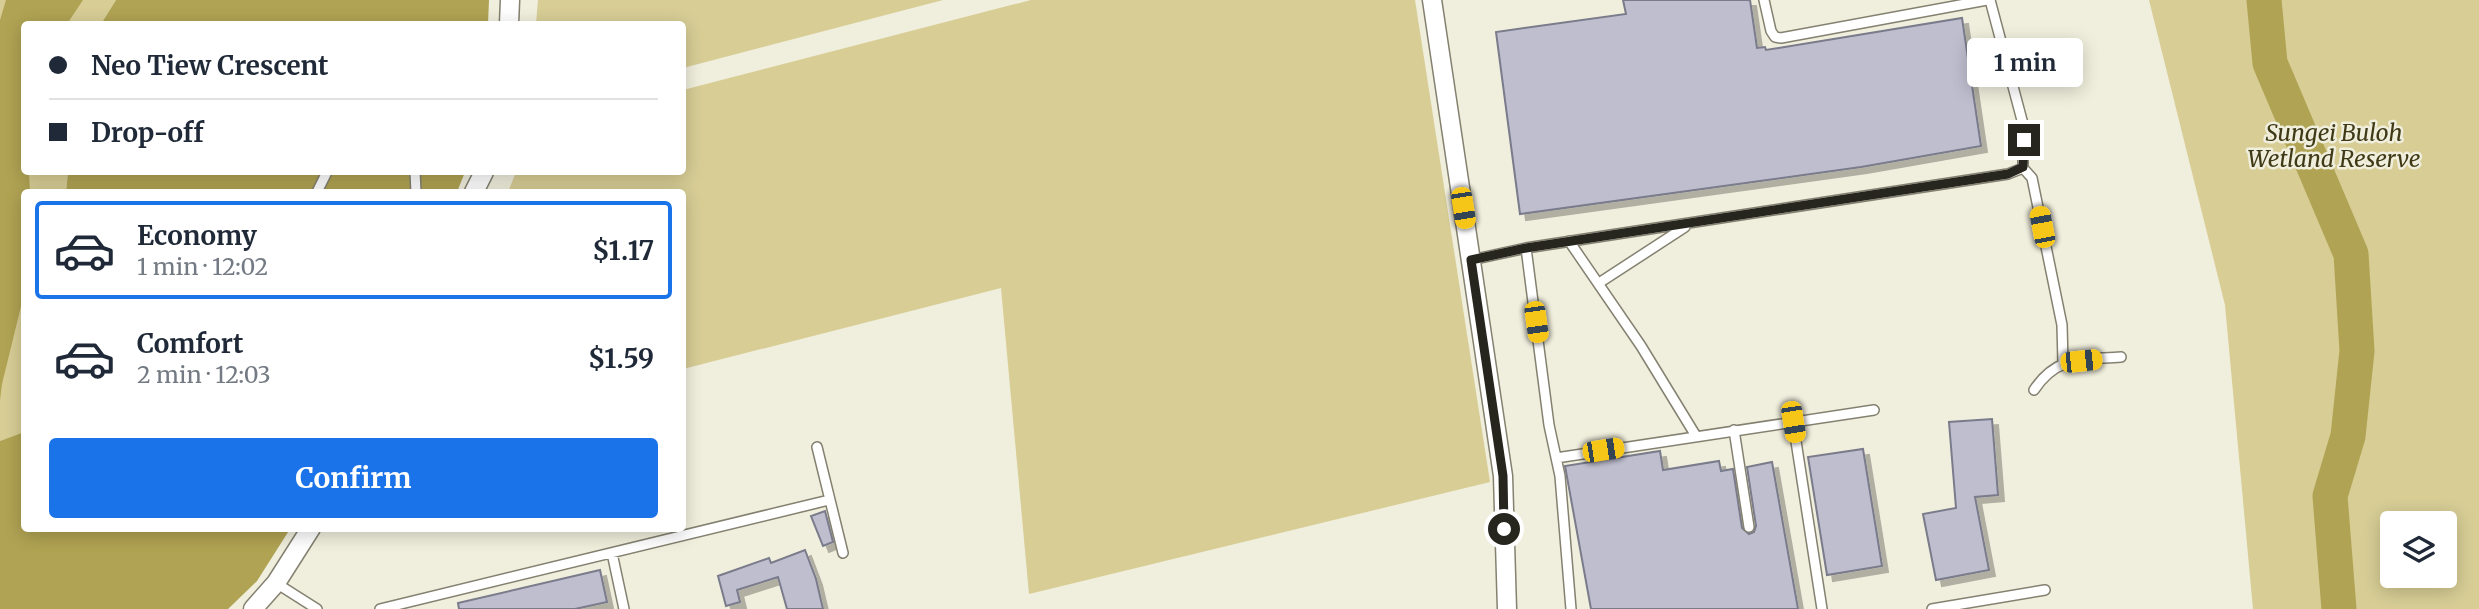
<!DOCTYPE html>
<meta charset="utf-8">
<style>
body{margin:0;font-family:Merriweather,serif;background:#f2f2f3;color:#1f2937;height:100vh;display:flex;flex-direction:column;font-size:26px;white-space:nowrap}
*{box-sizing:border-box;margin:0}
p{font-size:23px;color:#747a83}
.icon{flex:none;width:38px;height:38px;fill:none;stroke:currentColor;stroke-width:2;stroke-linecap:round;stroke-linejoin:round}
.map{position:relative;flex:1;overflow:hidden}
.sheet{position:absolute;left:21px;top:189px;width:665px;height:343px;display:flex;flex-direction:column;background:#fff;border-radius:7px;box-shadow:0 4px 18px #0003}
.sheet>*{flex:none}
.hud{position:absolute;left:21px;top:21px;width:665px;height:154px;border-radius:7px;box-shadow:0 4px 18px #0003;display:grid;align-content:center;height:154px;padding:0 28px;background:#fff}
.controls{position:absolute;left:2380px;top:511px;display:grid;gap:14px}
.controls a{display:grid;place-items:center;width:77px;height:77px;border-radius:7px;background:#fff;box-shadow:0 4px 18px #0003;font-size:35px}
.end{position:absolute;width:32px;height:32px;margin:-16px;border:9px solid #26251e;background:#fff;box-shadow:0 0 0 4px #fff}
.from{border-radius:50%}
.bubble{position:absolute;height:49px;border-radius:7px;background:#fff;box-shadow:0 4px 18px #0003;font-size:23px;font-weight:700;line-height:49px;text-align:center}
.car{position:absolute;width:21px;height:42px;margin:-21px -10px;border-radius:9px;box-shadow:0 0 5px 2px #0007;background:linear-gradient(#f5c518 24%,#345 0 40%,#f5c518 0 76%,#345 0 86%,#f5c518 0)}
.hud b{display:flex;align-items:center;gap:24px;height:66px;font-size:26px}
.hud b+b{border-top:2px solid #e0e1e3}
.hud i{width:18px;height:18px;background:#1f2937}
ul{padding:12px 0 0;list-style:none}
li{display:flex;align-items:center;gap:21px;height:98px;margin:0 14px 10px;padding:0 14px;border:4px solid transparent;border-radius:7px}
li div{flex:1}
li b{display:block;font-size:26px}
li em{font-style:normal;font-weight:700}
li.current{border-color:#1a73e8}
li>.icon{width:63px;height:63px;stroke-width:1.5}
.cta{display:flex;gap:14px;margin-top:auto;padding:14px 28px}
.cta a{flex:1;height:80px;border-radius:7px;background:#1a73e8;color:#fff;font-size:28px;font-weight:700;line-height:80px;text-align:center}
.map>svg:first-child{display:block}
.green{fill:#d7cd95;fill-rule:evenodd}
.water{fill:#b0a353}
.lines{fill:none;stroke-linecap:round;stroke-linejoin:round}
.river{stroke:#b0a353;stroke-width:35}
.building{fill:#bebecf;stroke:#7a7b8b;stroke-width:2;filter:url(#shadow)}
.lane-casing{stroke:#848171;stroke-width:12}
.street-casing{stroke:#848171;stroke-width:21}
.lane{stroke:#fff;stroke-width:9}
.street{stroke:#fff;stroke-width:18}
.route{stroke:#26251e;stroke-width:9}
.labels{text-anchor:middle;stroke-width:5;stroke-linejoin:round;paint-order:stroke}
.park-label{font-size:23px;font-style:italic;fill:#3f3916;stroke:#f0eedc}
</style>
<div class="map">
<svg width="2479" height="609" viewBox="0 0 2479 609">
<defs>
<filter id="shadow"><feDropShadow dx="6" dy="6" stdDeviation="0" flood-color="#0004"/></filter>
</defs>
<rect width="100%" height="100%" fill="#f0eedc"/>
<path class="green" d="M0,0H116L101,24H24V172H68L66,192H24V432L0,441Z
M538,0H943L683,68L682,24H536Z
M1031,0H1415L1490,482L1029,594L1001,288L683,369L682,192H508L516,172H682L683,90Z
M2149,0H2479V609H2253L2225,305ZM2392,523H2445V576H2392Z"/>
<path class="water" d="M6,0H83L67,24H24V172H29L30,192H24V294L2,384L0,400V20Z
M116,0H489L488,24H101Z
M68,172H465L457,192H66Z
M24,432V528L290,529L257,581L228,609H0V441Z"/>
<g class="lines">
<path class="river" d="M2264,0L2270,63L2351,254L2357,351L2348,436L2330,496L2339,609"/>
</g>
<path class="building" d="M1623,0H1750L1757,48L1765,47L1766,50L1962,18L1981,146L1861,167L1520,214L1496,32L1626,14Z
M1992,419L1998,495L1975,497L1989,570L1936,580L1923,514L1956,508L1949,422Z
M1863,449L1882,566L1827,575L1808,457Z
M1660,451L1663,470L1719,461L1721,471L1733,469L1742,528L1749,534L1754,532L1756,526L1747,467L1772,462L1798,609H1591L1565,466Z
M825,511L833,542L823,546L811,516Z
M805,550L816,579L823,609H787L778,577L737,590L740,602L726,606L718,576L769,558L771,563Z
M600,570L607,602L575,609H459L458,603Z"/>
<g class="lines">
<g class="lane-casing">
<path id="lane" d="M1764,0L1771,31L1775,37L1781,38L1987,0
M1990,0L2023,124V168L2032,178L2062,325L2063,363
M415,172L416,192
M317,192L327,172
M1569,241L1641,346L1696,436
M1526,248L1549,425L1560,476L1571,609
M1471,260L1526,248L2008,174L2023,168
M1599,283L1685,227
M2034,390C2057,355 2083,360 2121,357
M1793,422L1822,609
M1734,430L1749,527
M817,447L843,553
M1556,458L1874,410
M612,553L624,609
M276,583L317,609
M380,609L829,500
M1932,609L2045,590"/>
</g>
<g class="street-casing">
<path id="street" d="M1432,0L1503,476L1507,609
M509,24L510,0
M474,192L484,172
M253,609L276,583L311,528"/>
</g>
<use href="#lane" class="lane"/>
<use href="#street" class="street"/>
</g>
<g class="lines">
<path class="route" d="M1504,529L1503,476L1471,260L1526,248L2008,174L2023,167L2024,140"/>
</g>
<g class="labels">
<g class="park-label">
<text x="2334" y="141">Sungei Buloh<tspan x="2334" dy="26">Wetland Reserve</tspan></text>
</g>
</g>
</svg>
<div class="controls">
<a><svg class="icon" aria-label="layers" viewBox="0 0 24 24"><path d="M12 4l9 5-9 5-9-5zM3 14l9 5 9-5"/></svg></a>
</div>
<i class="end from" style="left:1504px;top:529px"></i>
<i class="end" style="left:2024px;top:140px"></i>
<div class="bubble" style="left:1967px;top:38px;width:116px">1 min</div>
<i class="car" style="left:1463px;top:208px;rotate:171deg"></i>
<i class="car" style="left:2042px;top:227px;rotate:349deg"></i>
<i class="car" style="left:1536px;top:322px;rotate:172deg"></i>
<i class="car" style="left:2081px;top:361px;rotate:84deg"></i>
<i class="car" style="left:1793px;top:422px;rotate:171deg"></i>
<i class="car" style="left:1603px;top:450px;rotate:81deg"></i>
<div class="hud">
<b><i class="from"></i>Neo Tiew Crescent</b>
<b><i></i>Drop-off</b>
</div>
<section class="sheet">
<ul>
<li class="current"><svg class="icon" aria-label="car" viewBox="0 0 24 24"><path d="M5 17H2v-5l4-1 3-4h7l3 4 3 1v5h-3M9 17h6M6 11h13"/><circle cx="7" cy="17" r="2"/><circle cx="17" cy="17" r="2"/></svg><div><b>Economy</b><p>1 min · 12:02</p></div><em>$1.17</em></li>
<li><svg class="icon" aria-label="car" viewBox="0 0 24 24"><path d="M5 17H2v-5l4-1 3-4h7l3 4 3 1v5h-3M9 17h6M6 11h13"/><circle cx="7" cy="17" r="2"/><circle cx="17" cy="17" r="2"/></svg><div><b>Comfort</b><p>2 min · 12:03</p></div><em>$1.59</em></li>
</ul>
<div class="cta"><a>Confirm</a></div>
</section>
</div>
